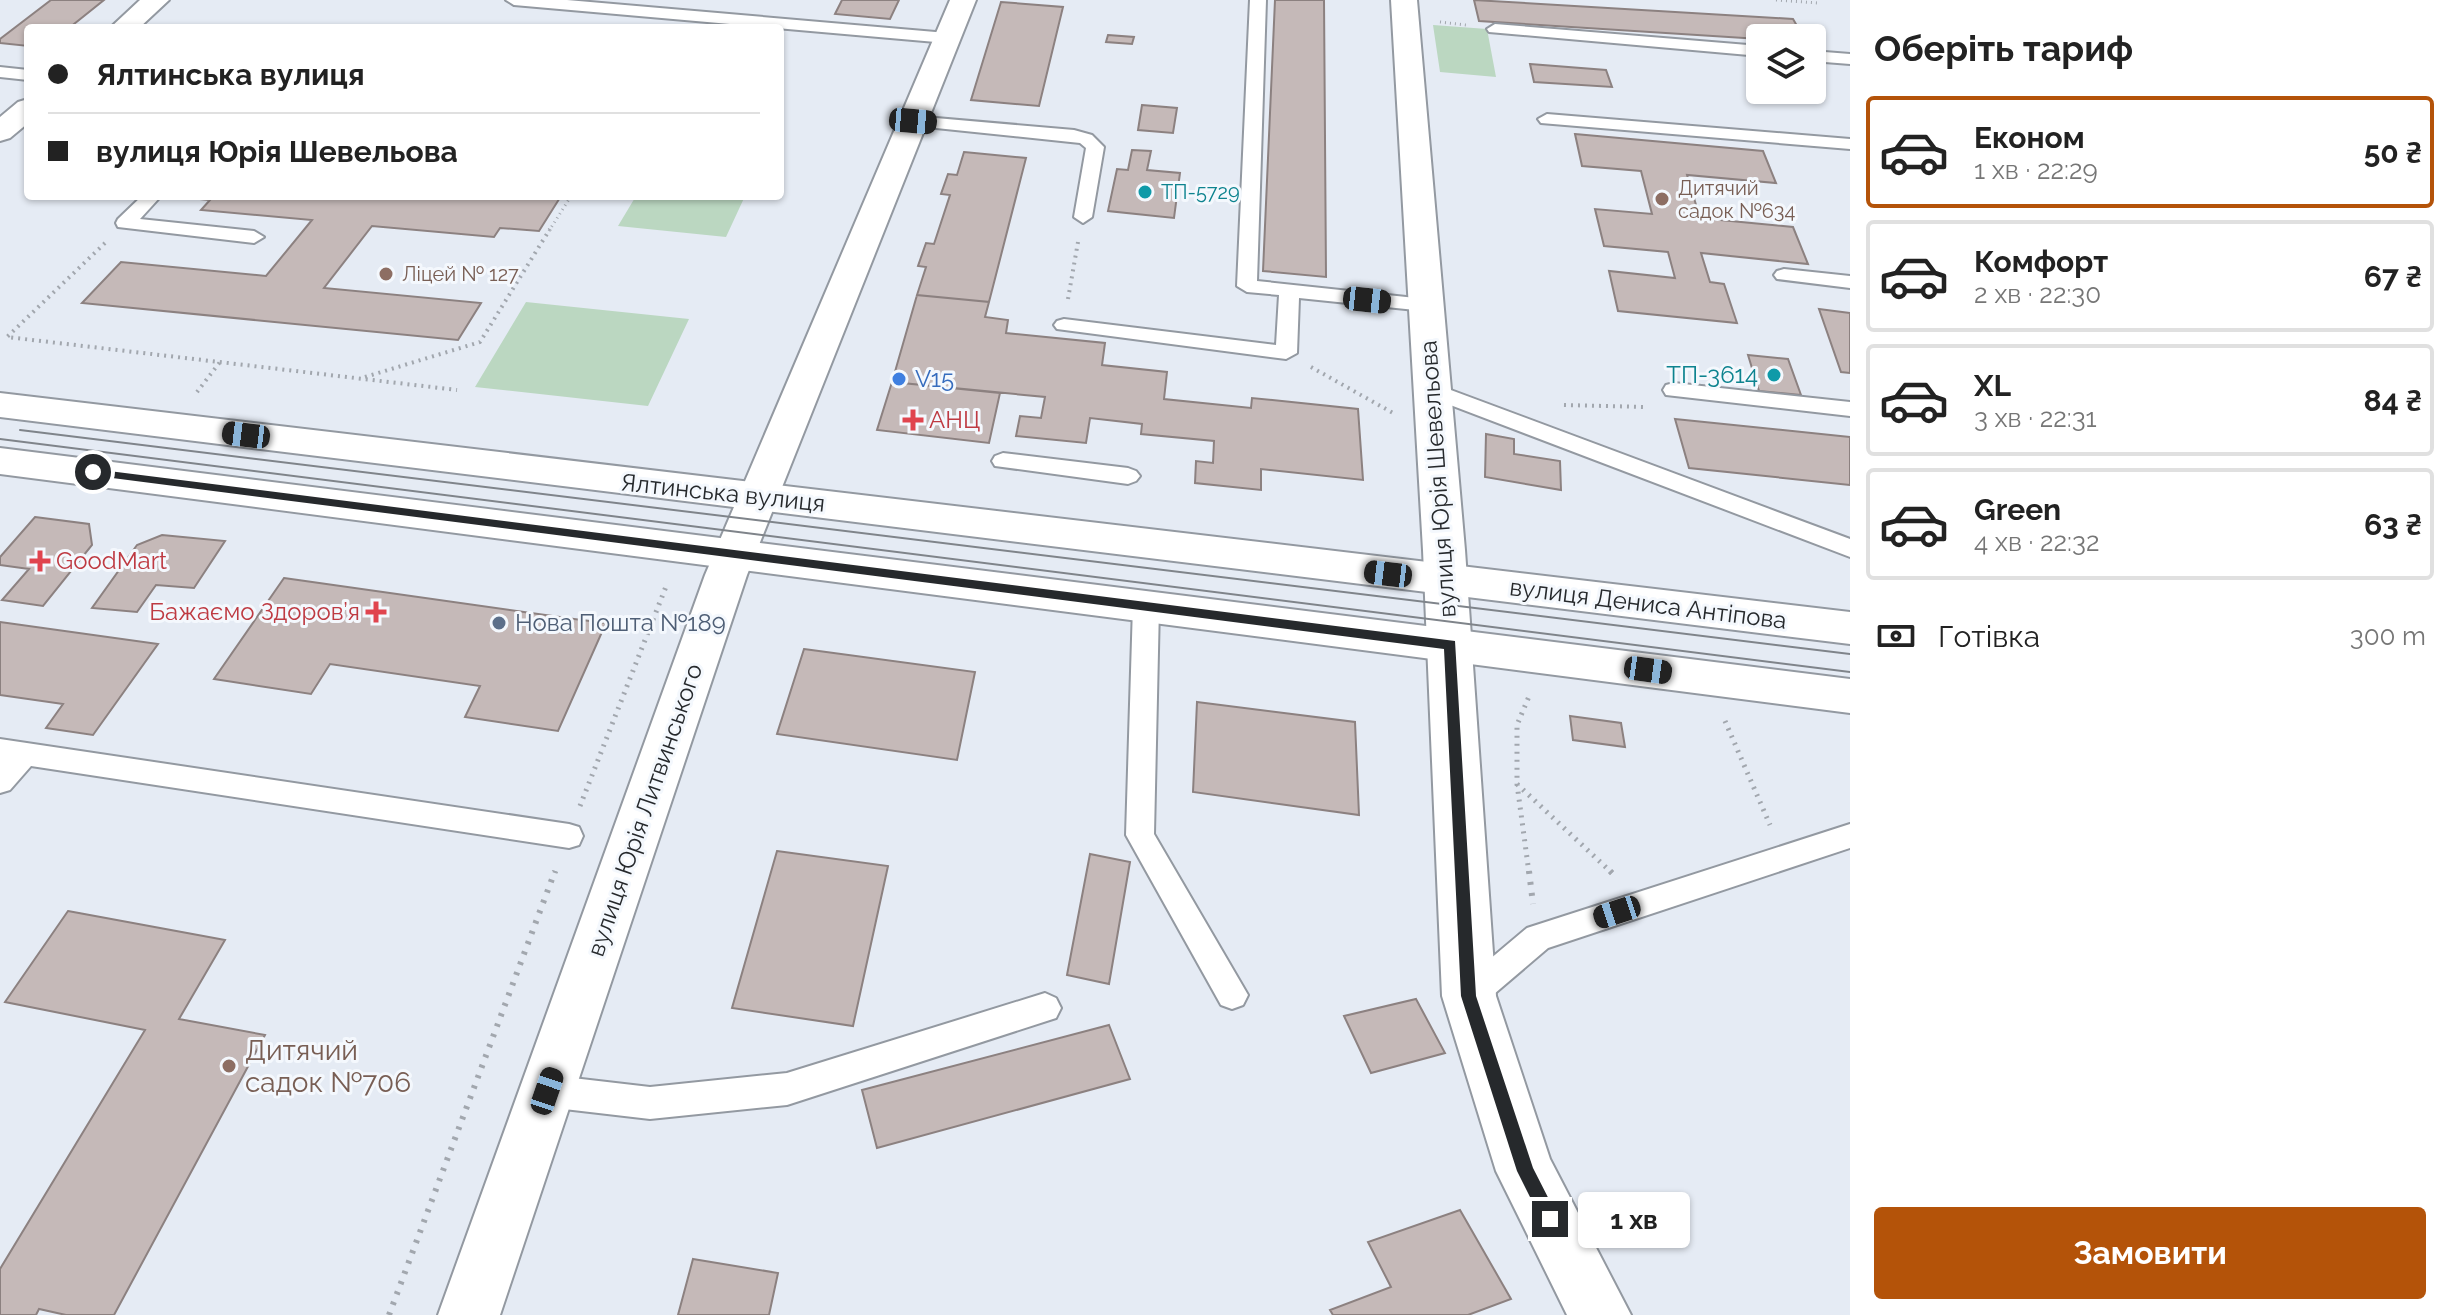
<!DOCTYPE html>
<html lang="uk">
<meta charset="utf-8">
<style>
body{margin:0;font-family:Raleway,sans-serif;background:#f2f2f2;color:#222;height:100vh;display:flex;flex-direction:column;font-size:30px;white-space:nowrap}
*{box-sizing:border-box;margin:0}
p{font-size:26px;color:#767676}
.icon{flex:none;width:44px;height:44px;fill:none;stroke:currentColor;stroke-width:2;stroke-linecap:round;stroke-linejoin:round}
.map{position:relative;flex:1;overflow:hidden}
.drawer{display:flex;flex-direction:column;background:#fff;width:600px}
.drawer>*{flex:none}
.guide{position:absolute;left:24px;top:24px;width:760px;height:176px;border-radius:8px;box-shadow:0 2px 6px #0004;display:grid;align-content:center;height:176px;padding:0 24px;background:#fff}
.buttons{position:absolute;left:1746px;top:24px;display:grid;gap:16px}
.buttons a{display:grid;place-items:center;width:80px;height:80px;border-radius:8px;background:#fff;box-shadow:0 2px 6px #0004;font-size:40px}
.end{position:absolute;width:36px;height:36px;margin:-18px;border:10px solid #26292c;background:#fff;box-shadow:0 0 0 4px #fff}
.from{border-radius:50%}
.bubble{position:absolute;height:56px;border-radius:8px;background:#fff;box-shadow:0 2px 6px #0004;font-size:26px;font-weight:700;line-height:56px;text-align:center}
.car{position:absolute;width:24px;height:48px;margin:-24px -12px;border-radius:10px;box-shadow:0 0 6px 2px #0007;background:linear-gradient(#222 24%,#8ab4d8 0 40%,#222 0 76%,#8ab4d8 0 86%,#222 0)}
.guide b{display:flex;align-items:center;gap:28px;height:76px;font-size:30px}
.guide b+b{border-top:2px solid #e0e0e0}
.guide i{width:20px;height:20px;background:#222}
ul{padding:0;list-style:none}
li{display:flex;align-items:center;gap:24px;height:112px;margin:0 16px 12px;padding:0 8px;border:4px solid #e0e0e0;border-radius:8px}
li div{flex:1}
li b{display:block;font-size:30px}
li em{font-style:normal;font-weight:700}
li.selected{border-color:#b45309}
li>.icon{width:72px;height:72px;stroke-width:1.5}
h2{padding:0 24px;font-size:36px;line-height:96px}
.pay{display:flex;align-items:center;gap:20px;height:88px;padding:0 24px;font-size:30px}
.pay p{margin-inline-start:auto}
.button{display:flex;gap:16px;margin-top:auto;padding:16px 24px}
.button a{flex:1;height:92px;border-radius:8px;background:#b45309;color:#fff;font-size:32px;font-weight:700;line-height:92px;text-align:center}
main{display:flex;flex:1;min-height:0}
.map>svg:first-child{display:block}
.green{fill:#bbd7c1}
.building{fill:#c5b9b8;stroke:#8c8180;stroke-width:2}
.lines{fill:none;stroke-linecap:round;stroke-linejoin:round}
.service-casing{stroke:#9399a1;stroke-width:4}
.minor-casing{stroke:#9399a1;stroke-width:4}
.tertiary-casing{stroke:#9399a1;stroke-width:4}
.path-far3{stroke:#a2a7ae;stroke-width:3;stroke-dasharray:1 4;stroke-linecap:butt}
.path-far2{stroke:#a2a7ae;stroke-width:4;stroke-dasharray:2 5;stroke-linecap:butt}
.path-far1{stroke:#a2a7ae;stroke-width:5;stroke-dasharray:2 6;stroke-linecap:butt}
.path{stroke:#a2a7ae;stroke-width:6;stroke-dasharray:3 8;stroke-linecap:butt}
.service{fill:#fff;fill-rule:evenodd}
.minor{fill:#fff;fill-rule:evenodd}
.tertiary{fill:#fff;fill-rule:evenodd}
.tram{stroke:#7f848a;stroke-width:2}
.route{fill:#26292c}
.culture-dot{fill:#0f9aa8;stroke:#f4f8fd;stroke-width:3}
.education-dot{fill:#8d6e63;stroke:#f4f8fd;stroke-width:3}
.shop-dot{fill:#3f7fe0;stroke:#f4f8fd;stroke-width:3}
.health-dot{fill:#e0444e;stroke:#f4f8fd;stroke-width:3}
.service-dot{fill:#5c6f8a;stroke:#f4f8fd;stroke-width:3}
.labels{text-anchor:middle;stroke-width:6;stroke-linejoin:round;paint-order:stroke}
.far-education-label{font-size:20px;fill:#785e54;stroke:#f4f8fd;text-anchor:start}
.far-culture-label{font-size:20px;fill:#0d838f;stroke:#f4f8fd;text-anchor:start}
.culture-label{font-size:24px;fill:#0d838f;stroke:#f4f8fd;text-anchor:end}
.shop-label{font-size:24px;fill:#366cbe;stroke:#f4f8fd;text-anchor:start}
.health-label{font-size:24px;fill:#be3a42;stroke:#f4f8fd;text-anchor:start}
.street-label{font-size:24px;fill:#26292c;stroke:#f4f8fd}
.service-label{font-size:24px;fill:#4e5e75;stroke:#f4f8fd;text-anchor:start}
.near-education-label{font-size:28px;fill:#785e54;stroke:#f4f8fd;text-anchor:start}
</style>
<main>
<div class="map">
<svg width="1850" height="1315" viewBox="0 0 1850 1315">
<rect width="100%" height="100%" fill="#e5ebf4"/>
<path class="green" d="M1433,25L1487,29L1496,77L1440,72Z
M636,196H745L726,237L618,226Z
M526,302L689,319L648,406L475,387Z"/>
<path class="building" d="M51,0H104L69,28H28V46L0,43V39Z
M842,0H899L890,19L835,14Z
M1275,0H1324L1326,277L1263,271Z
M1474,0L1793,19L1804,38L1760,39L1479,21Z
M1001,2L1063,7L1039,106L971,100Z
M1108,35L1134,37L1132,44L1106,42Z
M1530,64L1606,70L1612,87L1534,82Z
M1142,105L1177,108L1173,133L1138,130Z
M1575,134L1763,151L1776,183L1687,175L1700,218L1793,227L1808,264L1701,253L1710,282L1724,284L1737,323L1618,311L1609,271L1675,278L1668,252L1604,246L1595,209L1652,214L1641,171L1582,166Z
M1132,150L1151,151L1147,170L1180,173L1174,218L1108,211L1117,169L1128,170Z
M964,152L1026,158L989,302L917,295L926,267L918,266L926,243L934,244L950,195L941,194L948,174L957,175Z
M459,196H561L539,231L500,228L494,237L372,226L324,288L481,303L458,340L82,303L121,262L266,276L312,220L201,210L210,200L169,196Z
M917,295L989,302L985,317L1008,320L1006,333L1105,343L1102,365L1167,372L1164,399L1251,408L1252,398L1358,409L1363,480L1261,469V490L1195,483L1196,461L1213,463L1214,441L1141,434L1142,424L1090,418L1086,443L1016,436L1020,416L1041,418L1045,397L892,382Z
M1819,309L1850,313V373L1841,372Z
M1748,355L1788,359L1801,395L1759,391Z
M892,382L1000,393L989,443L877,430Z
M1675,419L1850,437V485L1689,468Z
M1486,434L1514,439V454L1560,461L1561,490L1485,477Z
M35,517L89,524L92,545L43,606L2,600L29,569L0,565V557Z
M162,535L225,541L194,588L156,585L137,612L92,608L137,545Z
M284,578L574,619L606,623L558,731L465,717L480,686L330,664L311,694L214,679Z
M0,622L158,644L93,735L46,728L63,704L0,695Z
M804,649L975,672L957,760L777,734Z
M1197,702L1355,722L1359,815L1193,792Z
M1570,716L1621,723L1625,747L1573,740Z
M777,851L888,866L853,1026L732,1008Z
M1090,854L1130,862L1109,984L1067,975Z
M68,911L225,940L179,1019L265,1035L114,1315H66L39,1309L36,1315H0V1269L145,1030L5,1002Z
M1416,999L1445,1053L1371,1073L1344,1016Z
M1109,1025L1130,1079L877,1148L862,1090Z
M1460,1210L1511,1299L1468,1315H1333L1330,1310L1391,1287L1368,1242Z
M693,1259L778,1273L769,1315H678Z"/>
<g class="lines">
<g class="service-casing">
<path id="service" d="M506,0H567L947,33L955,38L947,43L514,5Z
M1250,0H1266L1257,281L1425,299L1435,305L1425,311L1299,298L1297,353L1286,359L1057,329L1054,325L1057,321L1064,319L1276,345L1279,295L1247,292L1237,286Z
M1495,24L1760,46V56L1489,32L1487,29Z
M1812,51L1850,54V64L1812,61Z
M0,67L28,70V80L0,77Z
M1547,114L1850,139V149L1541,123L1538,119Z
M913,116L1074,130L1092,135L1104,147L1092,217L1083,223L1074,217L1086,148L1080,143L907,125L904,121Z
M142,196H161L140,219L254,231L264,237L254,243L118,227L116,223L118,219Z
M1784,269L1850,276V288L1777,279L1774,275L1777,271Z
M1432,383L1850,539V557L1424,395L1421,390L1424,385Z
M1674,383L1850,402V416L1666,395L1663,390L1666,385Z
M1003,453L1128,468L1136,471L1140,476L1136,481L1128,484L995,466L992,461L995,456Z
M1146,597L1155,600L1159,606L1154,834L1248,995L1243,1005L1232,1009L1221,1005L1126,835L1133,606L1137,600Z
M0,739L569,824L579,827L583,836L579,845L569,848L31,766L10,790L0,793Z
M1850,824V848L1548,948L1480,1006L1469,1010L1458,1006L1453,996L1458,986L1527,928Z
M1045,993L1056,998L1061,1008L1056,1018L787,1105L650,1119L547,1107L535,1102L530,1091L535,1080L547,1075L650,1087L787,1073Z"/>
</g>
<g class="minor-casing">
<path id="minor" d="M140,0H169L139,28H110Z
M950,0H976L747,575L500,1315H438L705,575Z
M1391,0H1417L1465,550L1496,996L1550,1159L1631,1315H1567L1496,1171L1442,996L1423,550Z
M28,99V123L10,138L0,141V117L18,102Z"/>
</g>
<g class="tertiary-casing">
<path id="tertiary" d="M0,393L1850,612V644L0,417Z
M0,448L1850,679V713L0,474Z"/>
</g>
<path class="path-far3" d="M1776,0L1818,3
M1440,22L1466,25
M549,231L571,196"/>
<path class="path-far2" d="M105,243L7,337L457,390
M1068,299L1078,242
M1311,367L1393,413
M365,377L480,342L550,229
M197,392L220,362
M1564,405L1646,407"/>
<path class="path-far1" d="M1725,721L1770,825
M1517,784L1612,873
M580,806L667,584
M555,873L557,867
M1529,873L1517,784V725L1530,694"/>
<path class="path" d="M1529,871L1533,904
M1610,871L1614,875
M389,1315L555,871"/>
<use href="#service" class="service"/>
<use href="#minor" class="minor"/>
<use href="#tertiary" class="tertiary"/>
<path class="tram" d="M20,430L1850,654
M0,439L1850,672"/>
</g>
<path class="route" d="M93,469L1455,641L1476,996L1533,1168L1559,1219L1556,1225L1550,1228L1544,1225L1517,1171L1461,996L1444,649L89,475L87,472Z"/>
<g class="culture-dot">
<circle cx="1145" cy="192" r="8"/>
<circle cx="1774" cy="375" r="8"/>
</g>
<g class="education-dot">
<circle cx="1662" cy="199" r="8"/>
<circle cx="386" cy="274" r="8"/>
<circle cx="229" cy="1066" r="8"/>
</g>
<circle class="shop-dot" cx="899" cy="379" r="8"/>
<g class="health-dot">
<path d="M909 408h8v8h8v8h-8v8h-8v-8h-8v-8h8z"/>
<path d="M36 549h8v8h8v8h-8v8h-8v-8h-8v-8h8z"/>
<path d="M372 600h8v8h8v8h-8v8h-8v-8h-8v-8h8z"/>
</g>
<circle class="service-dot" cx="499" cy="623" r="8"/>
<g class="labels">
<g class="far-education-label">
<text x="1678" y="195">Дитячий<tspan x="1678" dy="23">садок №634</tspan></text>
<text x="402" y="281">Ліцей № 127</text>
</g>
<g class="far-culture-label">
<text x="1161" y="199">ТП-5729</text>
</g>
<g class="culture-label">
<text x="1758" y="383">ТП-3614</text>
</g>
<g class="shop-label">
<text x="915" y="387">V15</text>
</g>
<g class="health-label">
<text x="929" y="428">АНЦ</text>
<text x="56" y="569">GoodMart</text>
<text x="360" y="620" text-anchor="end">Бажаємо Здоров’я</text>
</g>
<g class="street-label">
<text transform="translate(1438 479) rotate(-94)" y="8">вулиця Юрія Шевельова</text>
<text transform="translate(723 493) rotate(6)" y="8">Ялтинська вулиця</text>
<text transform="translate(1648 604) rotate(7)" y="8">вулиця Дениса Антіпова</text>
<text transform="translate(645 810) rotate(-71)" y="8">вулиця Юрія Литвинського</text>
</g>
<g class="service-label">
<text x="515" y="631">Нова Пошта №189</text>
</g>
<g class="near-education-label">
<text x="245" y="1060">Дитячий<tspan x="245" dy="32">садок №706</tspan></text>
</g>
</g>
</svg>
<div class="buttons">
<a><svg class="icon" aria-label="layers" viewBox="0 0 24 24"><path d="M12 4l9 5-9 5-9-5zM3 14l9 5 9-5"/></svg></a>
</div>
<i class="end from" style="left:93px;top:472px"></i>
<i class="end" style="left:1550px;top:1219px"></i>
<div class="bubble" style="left:1578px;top:1192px;width:112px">1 хв</div>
<i class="car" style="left:913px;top:121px;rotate:95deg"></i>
<i class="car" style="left:1367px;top:300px;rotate:96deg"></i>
<i class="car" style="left:246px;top:435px;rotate:277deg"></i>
<i class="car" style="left:1388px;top:574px;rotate:277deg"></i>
<i class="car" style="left:1648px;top:670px;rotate:98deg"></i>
<i class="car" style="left:1617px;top:912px;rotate:252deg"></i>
<i class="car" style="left:547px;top:1091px;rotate:19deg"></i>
<div class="guide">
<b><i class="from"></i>Ялтинська вулиця</b>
<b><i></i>вулиця Юрія Шевельова</b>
</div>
</div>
<section class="drawer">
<h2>Оберіть тариф</h2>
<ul>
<li class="selected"><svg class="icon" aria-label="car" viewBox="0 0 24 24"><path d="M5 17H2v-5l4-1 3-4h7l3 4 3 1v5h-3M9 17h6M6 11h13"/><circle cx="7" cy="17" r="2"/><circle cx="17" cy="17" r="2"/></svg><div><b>Економ</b><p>1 хв · 22:29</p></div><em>50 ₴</em></li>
<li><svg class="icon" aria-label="car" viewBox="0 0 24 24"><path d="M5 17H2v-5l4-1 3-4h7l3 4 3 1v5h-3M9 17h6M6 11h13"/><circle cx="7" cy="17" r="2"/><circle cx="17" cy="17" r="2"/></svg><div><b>Комфорт</b><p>2 хв · 22:30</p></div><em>67 ₴</em></li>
<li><svg class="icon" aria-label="car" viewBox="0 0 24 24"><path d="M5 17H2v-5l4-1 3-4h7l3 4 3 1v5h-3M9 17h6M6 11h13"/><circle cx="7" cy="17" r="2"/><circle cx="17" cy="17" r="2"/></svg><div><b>XL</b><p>3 хв · 22:31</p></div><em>84 ₴</em></li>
<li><svg class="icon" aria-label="car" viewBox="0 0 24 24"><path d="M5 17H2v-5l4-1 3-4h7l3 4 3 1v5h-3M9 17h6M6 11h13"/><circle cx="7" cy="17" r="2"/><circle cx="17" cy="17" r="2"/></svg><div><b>Green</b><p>4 хв · 22:32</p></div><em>63 ₴</em></li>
</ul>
<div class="pay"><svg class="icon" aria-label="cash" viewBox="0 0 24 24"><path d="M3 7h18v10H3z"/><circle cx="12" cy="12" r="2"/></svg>Готівка<p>300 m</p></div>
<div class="button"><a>Замовити</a></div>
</section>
</main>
